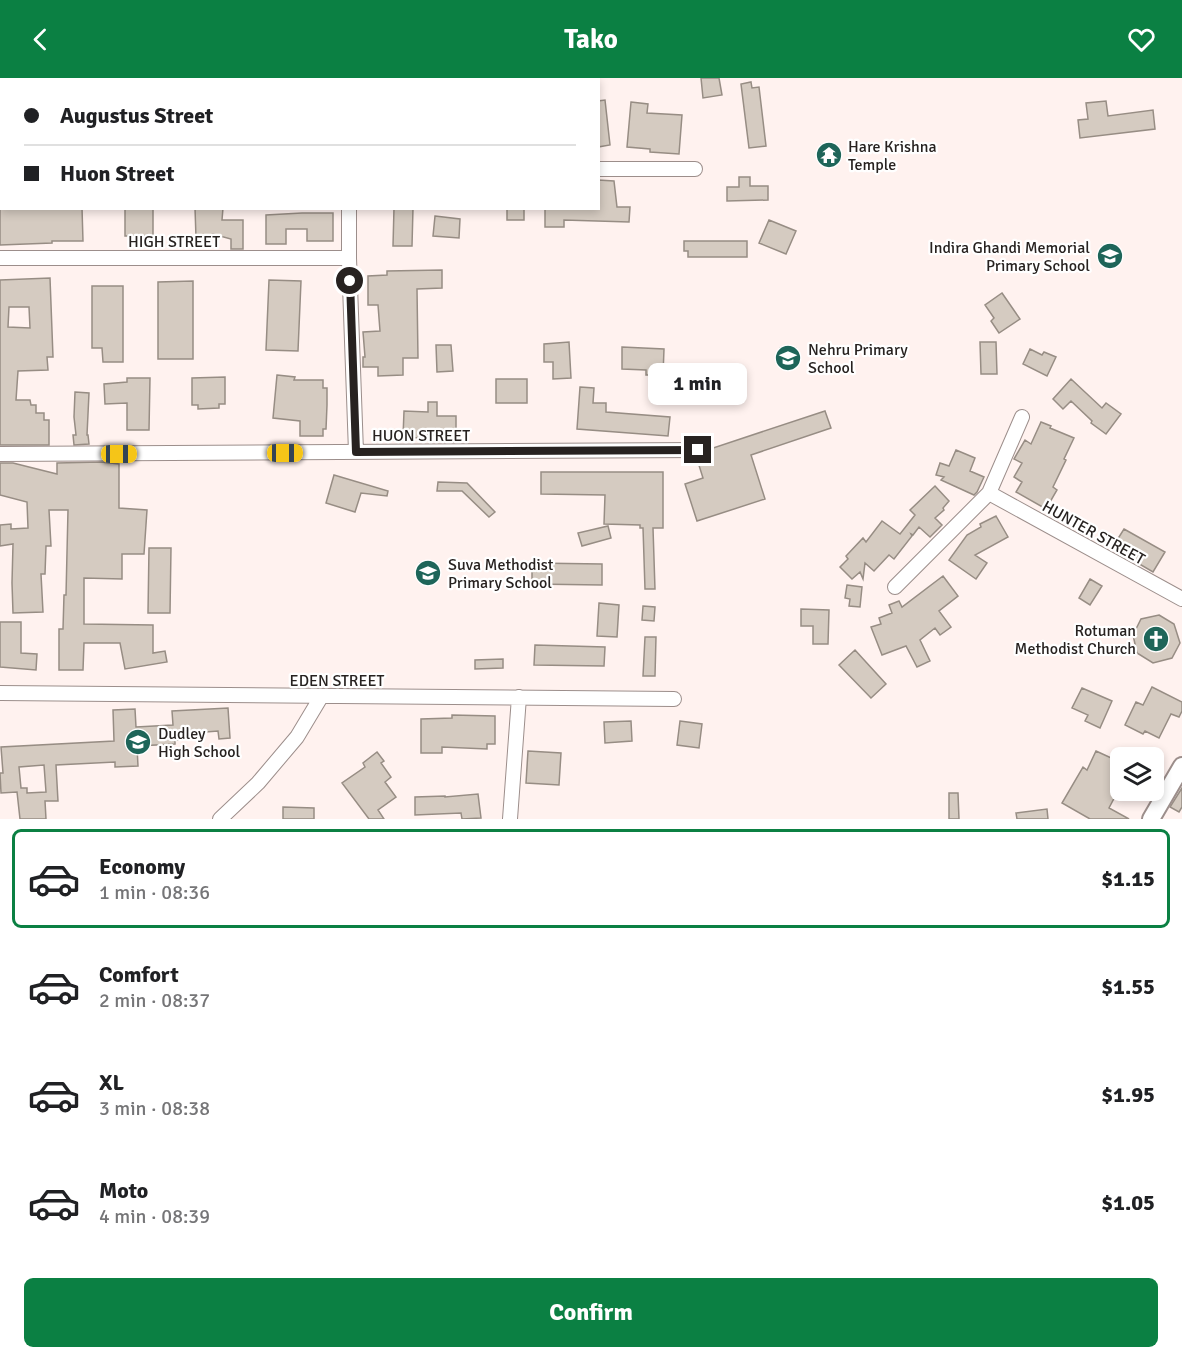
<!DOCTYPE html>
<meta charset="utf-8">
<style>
body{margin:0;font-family:Signika,sans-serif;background:#f6f6f6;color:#202124;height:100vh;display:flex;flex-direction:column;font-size:22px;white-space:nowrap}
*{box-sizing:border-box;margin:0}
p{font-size:20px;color:#757577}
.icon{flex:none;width:33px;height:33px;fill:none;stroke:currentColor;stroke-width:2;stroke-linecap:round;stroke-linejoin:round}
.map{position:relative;height:741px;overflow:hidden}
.details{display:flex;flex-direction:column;background:#fff;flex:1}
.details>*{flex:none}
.top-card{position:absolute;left:0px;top:0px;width:600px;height:132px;box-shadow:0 3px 9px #0003;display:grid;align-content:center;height:132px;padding:0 24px;background:#fff}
.fabs{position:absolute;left:1110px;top:669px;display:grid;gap:12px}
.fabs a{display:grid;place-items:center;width:54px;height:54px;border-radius:9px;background:#fff;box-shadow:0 3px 9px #0003;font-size:30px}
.end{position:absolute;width:27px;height:27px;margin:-14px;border:8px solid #272220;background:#fff;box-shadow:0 0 0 3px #fff}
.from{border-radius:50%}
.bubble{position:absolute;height:42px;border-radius:9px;background:#fff;box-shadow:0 3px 9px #0003;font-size:20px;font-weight:700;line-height:42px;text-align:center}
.car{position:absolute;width:18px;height:36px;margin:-18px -9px;border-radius:8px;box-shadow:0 0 4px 2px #0007;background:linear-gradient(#f5c518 24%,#345 0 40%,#f5c518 0 76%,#345 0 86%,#f5c518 0)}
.top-card b{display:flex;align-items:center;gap:21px;height:57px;font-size:22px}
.top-card b+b{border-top:2px solid #e0e0e0}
.top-card i{width:15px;height:15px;background:#202124}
ul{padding:10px 0 0;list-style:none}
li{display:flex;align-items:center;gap:18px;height:99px;margin:0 12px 9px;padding:0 12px;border:3px solid transparent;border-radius:9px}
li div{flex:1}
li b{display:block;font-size:22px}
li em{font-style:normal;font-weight:700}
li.active{border-color:#0b8043}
li>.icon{width:54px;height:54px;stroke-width:1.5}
.cta{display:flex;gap:12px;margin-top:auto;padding:12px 24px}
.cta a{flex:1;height:69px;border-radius:9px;background:#0b8043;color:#fff;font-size:24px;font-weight:700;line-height:69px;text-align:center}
header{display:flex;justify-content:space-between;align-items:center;height:78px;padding:0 24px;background:#0b8043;color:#fff;font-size:27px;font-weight:700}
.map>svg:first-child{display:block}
.building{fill:#d5cbc1;stroke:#978d84;stroke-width:1.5;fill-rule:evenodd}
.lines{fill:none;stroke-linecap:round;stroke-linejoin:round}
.minor-casing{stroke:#9c8e8b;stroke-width:16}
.major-casing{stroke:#9c8e8b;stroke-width:20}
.minor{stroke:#fff;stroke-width:14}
.major{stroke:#fff;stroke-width:16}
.route{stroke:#272220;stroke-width:8}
.labels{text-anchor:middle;stroke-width:4.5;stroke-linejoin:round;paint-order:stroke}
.poi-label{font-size:16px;fill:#272220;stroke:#fff;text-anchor:start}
.street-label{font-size:16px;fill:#272220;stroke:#fff}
</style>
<header><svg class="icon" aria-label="back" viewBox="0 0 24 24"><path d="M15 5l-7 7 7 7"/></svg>Tako<svg class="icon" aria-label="heart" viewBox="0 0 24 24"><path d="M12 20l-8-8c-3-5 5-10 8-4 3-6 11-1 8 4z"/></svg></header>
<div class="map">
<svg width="1182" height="741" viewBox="0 0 1182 741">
<rect width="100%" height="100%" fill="#fff2ef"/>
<path class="building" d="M701,0H719L722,17L703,20Z
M751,4L752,10L759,9L766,68L749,70L741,6Z
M605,22L610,67L598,69V23Z
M1106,23L1108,38L1153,32L1155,51L1080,60L1078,42L1088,41L1086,25Z
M631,24L648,26L647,35L682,37L679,76L650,74V71L627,69Z
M739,99H750V108H768V122L727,123V109H739Z
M598,102L614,103L617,129H630L629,144L564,142V149H545V130H598Z
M0,130H82L83,163H52V165L0,167Z
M125,130H153V158H125Z
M195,130H223L222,142H243V171H231V161L213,156L206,162L196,160Z
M394,130H413L412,168H393Z
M507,130H524V142H507Z
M302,135H333V163H307V151H286V166H266V137Z
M435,138L460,141L459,160L433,158Z
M769,142L796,153L786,176L759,165Z
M684,163H747V179H688V173H684Z
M442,192V210L417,211L418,280H403V297L378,298V289H363V279H365L363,254L380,253L378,227H368V198L387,197V193Z
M50,200L53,279H47L48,292L18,293L16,322H30L31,327H36V335H44V342H49V367H0V202ZM9,229H29L30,250L8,249Z
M269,202L301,203L298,273L266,272Z
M193,203V281H158V204Z
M92,208H123V284H103L102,270H92Z
M1002,215L1020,241L999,255L991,243L994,240L985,227Z
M569,264L571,300L553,301V284H544V266Z
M980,264H996L997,296H981Z
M436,267H451L453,293L437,294Z
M622,269L664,271L663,297H646V292L622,291Z
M1030,271L1042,277L1044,274L1056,279L1047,298L1023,286Z
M277,297L295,299L294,302H323V310H327V327L326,351H323V358H300V343L273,340Z
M225,299V326H219V330L198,331V327H192V300Z
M127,300H150L149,352H127V325L105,326L104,306L127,304Z
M496,301H527V325H496Z
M1071,301L1102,330L1106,325L1121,336L1106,356L1091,345L1092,343L1071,323L1063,331L1053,321Z
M580,309L594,310L593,325H606V334L670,339L668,358L577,351Z
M75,314L89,315L87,357H88L89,366L74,367L73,357H76L74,339Z
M428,324H437V338H456V364H442L441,357H419V360L403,359L404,333L428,334Z
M825,333L831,350L751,377L765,421L697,443L685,406L703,400L697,381L703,379L706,376L707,372Z
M1041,344L1051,348L1050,350L1074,360L1064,381L1066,382L1053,409L1057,412L1046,431L1016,414L1022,404L1014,399L1022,385L1014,381L1025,362L1031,366Z
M956,372L975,380L970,393L984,399L977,414L974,417L941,402L944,399L936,397L940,385L949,388Z
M101,384L119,386V430L147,432L144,476H122V501L84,500V546L153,547V575L165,573L167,584L125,591L120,565H84L83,592H59V551H63L64,517H66L68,432H49L51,468H46L45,496H41L43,534L13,535L12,505L13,466L0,468V447L11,446V451L28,450L27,424L0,417V385H13L57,396V385Z
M541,394H663V450H653L655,511H645L643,450H640V447L604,446L605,417L541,416Z
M334,397L388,413L387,418L361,415L355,434L326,425Z
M438,404L467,405L495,434L489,439L462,413H437Z
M935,408L949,423L943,430L944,432L935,440L942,447L930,459L919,449L913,457L911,456L912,458L894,481L889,477L874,493L865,485L863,501L860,494L852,501L840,489L848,481L846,478L863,460L866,464L882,443L900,456L915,437L910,432Z
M996,438L1008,459L975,477L987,485L976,501L949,482L967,457L981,449L980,446Z
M608,448L611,460L582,468L578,455Z
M1124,451L1165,474L1153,494L1112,470Z
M149,470H171L170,535H148Z
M532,485L602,486V507L532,506Z
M943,498L958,518L939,533L951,549L940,557L935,550L920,562L930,583L917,589L906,568L882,577L871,549L881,546L879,540L892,535L889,527L899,523L902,529Z
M1090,501L1102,508L1090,527L1079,520Z
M847,507L862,509L860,529L849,528L850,521L845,520Z
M599,525L619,527L617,559L597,558Z
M643,528L655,529L654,543L642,542Z
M801,531L829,532L828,566H813V548H801Z
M1159,537L1174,546L1180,565L1172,580L1153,585L1137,575L1133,557L1141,541Z
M0,544H21V575L37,576L36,592L0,589Z
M645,559H656L655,598H643Z
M535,567L605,569L604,588L534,587Z
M855,572L886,606L871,620L839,587Z
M503,581V590L475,591V582Z
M1152,609L1182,624V633L1179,639L1171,636L1159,660L1145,653L1143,656L1125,647L1136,624L1143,627Z
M1082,610L1112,623L1100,650L1085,643L1088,637L1072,630Z
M228,630L230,660L219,661L218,653L180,656L181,662H175V666L137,668L138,688L115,689V684L56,687L58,723H45L46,741H20L17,714L1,715L0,695H3L1,669L114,663L113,632L135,631L136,649L173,647L172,633ZM44,687L46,714L27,715V710H21L19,689Z
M452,637L495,638V666H487V671L442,669V675H421V641L452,640Z
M631,643L632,663L605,665L604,644Z
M680,643L702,646L699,670L677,667Z
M528,673L561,675L559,707L526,705Z
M1096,673L1120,684V709L1109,730L1129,741H1090L1062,725L1083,689L1087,692Z
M377,674L384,683L381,685L391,699L385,704L396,719L378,732L384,741H369L342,705L365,689L363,685Z
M1182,710V729L1179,734L1170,729Z
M949,715H958L959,741H949Z
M478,716L481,740L462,741L461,735L415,737V719L445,718V719Z
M283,729L314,730V741H283Z
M1047,731L1048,741H1017L1016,735Z"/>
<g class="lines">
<g class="minor-casing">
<path id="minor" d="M349,2V0
M0,47H2
M598,91H695
M349,130V180L356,374
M0,180H349
M0,376L698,372
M989,415L1182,521
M895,509L989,415L1022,339
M0,615L674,621
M220,741L258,705L297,659L321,619
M510,741L519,619"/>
</g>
<g class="major-casing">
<path id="major" d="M1151,741L1182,688"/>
</g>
<use href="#minor" class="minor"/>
<use href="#major" class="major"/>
</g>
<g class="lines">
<path class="route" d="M350,203L356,374L698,372"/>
</g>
<defs>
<g id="temple-disc" transform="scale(1.35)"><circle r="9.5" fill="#1e6559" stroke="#fff"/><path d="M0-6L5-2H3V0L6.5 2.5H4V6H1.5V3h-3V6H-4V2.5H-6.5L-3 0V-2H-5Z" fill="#fff"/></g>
<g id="school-disc" transform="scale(1.35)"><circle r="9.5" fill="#1e6559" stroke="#fff"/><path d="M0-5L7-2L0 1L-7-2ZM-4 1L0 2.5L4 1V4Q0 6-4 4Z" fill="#fff"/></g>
<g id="church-disc" transform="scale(1.35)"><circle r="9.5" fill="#1e6559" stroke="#fff"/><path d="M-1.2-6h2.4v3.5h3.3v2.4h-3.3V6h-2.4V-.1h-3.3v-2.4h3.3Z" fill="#fff"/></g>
</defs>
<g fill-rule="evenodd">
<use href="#temple-disc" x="829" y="77"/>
<use href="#school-disc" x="1110" y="178"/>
<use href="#school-disc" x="788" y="280"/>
<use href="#school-disc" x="428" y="495"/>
<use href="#church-disc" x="1156" y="561"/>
<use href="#school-disc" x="138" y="664"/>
</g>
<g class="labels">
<g class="poi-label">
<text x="848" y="74">Hare Krishna<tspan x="848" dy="18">Temple</tspan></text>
<text x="1090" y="175" text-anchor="end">Indira Ghandi Memorial<tspan x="1090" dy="18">Primary School</tspan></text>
<text x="808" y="277">Nehru Primary<tspan x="808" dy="18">School</tspan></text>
<text x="448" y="492">Suva Methodist<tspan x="448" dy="18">Primary School</tspan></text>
<text x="1136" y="558" text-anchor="end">Rotuman<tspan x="1136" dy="18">Methodist Church</tspan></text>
<text x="158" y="661">Dudley<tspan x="158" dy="18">High School</tspan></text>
</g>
<g class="street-label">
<text x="174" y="169">HIGH STREET</text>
<text x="421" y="363">HUON STREET</text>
<text transform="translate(1094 454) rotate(29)" y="6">HUNTER STREET</text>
<text x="337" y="608">EDEN STREET</text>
</g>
</g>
</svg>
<div class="fabs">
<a><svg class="icon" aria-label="layers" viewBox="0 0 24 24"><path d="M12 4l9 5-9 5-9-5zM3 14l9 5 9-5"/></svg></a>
</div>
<i class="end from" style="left:350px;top:203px"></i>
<i class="end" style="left:698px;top:372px"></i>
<div class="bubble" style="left:648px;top:285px;width:99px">1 min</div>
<i class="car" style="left:285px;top:375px;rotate:90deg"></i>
<i class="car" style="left:119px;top:376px;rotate:90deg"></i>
<div class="top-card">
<b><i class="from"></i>Augustus Street</b>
<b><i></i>Huon Street</b>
</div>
</div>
<section class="details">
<ul>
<li class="active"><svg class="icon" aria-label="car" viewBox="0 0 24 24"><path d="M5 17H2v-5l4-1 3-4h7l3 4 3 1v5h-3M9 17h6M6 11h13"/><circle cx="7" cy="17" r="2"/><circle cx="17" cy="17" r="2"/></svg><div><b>Economy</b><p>1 min · 08:36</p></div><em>$1.15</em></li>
<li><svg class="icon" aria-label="car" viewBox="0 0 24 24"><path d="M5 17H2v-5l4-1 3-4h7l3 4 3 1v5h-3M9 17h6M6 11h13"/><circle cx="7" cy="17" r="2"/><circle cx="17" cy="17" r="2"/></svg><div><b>Comfort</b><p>2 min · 08:37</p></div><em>$1.55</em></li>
<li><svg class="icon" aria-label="car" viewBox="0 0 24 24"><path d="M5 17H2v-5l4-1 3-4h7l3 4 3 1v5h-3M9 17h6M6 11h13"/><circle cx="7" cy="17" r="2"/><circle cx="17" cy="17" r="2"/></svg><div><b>XL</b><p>3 min · 08:38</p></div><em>$1.95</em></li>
<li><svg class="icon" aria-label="car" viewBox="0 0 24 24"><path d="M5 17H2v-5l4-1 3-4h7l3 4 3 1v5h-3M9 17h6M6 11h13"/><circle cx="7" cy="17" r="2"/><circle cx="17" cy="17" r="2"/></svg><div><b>Moto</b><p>4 min · 08:39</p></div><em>$1.05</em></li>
</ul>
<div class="cta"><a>Confirm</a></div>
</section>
